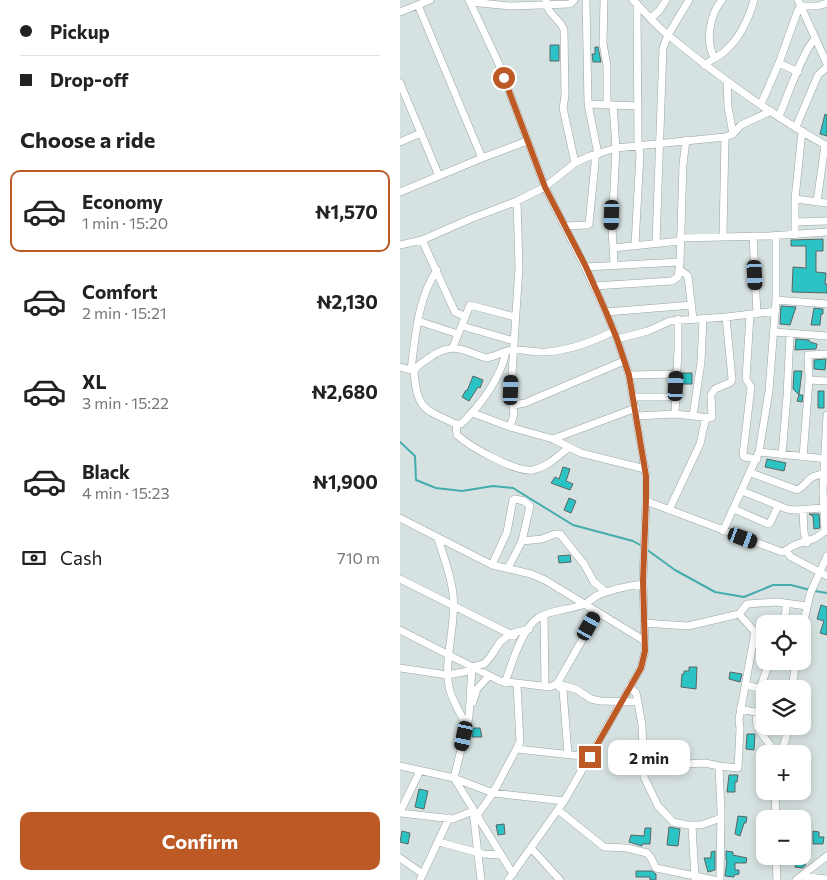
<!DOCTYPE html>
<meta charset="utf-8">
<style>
body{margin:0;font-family:Commissioner,sans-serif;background:#f6f6f6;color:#222;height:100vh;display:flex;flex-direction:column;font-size:19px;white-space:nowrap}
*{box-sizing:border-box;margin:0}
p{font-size:16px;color:#767676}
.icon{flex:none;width:28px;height:28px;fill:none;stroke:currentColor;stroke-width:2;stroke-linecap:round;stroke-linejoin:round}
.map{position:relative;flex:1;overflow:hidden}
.details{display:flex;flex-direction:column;background:#fff;width:400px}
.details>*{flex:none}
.banner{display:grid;align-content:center;height:110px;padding:0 20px;background:#fff}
.fabs{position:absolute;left:356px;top:615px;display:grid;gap:10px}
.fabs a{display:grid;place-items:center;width:55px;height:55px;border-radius:10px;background:#fff;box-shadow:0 2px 8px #0003;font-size:25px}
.end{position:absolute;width:22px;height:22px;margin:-11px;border:6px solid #bd5925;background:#fff;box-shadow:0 0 0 2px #fff}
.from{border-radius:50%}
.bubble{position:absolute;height:35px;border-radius:10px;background:#fff;box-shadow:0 2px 8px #0003;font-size:16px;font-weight:700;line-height:35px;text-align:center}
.car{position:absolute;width:15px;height:30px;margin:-15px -8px;border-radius:6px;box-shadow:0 0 4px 1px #0007;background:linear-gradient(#222 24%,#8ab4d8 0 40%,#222 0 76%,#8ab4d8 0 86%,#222 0)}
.banner b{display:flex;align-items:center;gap:18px;height:48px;font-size:19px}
.banner b+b{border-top:1px solid #e0e0e0}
.banner i{width:12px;height:12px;background:#222}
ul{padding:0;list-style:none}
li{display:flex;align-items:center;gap:15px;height:82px;margin:0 10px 8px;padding:0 10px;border:2px solid transparent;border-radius:10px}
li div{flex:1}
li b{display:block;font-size:19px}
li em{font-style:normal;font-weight:700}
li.current{border-color:#bd5925}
li>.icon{width:45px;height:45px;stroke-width:1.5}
h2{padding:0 20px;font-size:22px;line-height:60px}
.pay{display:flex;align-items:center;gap:12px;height:55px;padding:0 20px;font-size:19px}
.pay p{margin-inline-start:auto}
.button{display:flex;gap:10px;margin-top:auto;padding:10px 20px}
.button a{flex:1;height:58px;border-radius:10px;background:#bd5925;color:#fff;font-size:20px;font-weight:700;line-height:58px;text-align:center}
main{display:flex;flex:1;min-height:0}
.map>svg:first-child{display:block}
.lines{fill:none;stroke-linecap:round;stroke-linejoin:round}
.stream{stroke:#44adac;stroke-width:2}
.building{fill:#2bc3c3;stroke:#5b6564}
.minor-casing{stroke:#99a4a4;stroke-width:8}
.minor{stroke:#fff;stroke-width:7}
.route{stroke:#bd5925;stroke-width:6}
</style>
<main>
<section class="details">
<div class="banner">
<b><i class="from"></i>Pickup</b>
<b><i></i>Drop-off</b>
</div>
<h2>Choose a ride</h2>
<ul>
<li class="current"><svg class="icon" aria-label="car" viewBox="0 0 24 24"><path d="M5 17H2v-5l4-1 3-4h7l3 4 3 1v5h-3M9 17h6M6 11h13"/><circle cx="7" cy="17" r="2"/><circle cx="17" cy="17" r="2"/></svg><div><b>Economy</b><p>1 min · 15:20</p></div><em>₦1,570</em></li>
<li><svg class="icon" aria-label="car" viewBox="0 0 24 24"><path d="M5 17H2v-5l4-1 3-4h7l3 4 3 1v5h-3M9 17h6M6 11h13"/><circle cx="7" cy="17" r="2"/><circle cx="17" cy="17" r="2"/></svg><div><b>Comfort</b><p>2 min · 15:21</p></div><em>₦2,130</em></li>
<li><svg class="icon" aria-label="car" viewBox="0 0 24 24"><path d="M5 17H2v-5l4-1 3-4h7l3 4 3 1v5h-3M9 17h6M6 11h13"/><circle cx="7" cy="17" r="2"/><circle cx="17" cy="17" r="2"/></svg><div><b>XL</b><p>3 min · 15:22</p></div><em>₦2,680</em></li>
<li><svg class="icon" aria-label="car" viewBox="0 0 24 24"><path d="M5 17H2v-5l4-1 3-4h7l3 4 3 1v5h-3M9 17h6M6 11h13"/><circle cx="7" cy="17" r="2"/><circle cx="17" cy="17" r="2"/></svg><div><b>Black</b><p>4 min · 15:23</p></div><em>₦1,900</em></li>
</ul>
<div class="pay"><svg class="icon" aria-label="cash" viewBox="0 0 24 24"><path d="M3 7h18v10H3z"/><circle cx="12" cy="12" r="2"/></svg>Cash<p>710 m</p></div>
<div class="button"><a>Confirm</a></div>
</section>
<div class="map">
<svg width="427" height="880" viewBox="0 0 427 880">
<rect width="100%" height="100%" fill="#d6e2e1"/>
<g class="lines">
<path class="stream" d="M0,442L15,456L16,480L36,488L62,491L93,486L113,488L173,525L233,541L242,546
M246,549L275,570L315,592L344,597L373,585H391L410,590
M415,591L427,593"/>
</g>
<path class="building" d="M150,45H159V61H150Z
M195,47H198L201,62H193L192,54H195Z
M425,114L427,115V136L420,134Z
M423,239V251H416V272L426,273L425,284H427V293L392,292L393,267L406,268V246H391V240Z
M381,306L396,307L390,325L380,324Z
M414,308L423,309V314H421L420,325H411Z
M396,339L409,340L410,342L417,344L416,349L395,350Z
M426,359L425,370L414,369V360Z
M394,371H402L399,395H403L402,402L397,401L399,395L393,389Z
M282,373H292V384H282Z
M73,376L83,380L80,388L78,387L69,401L62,397L66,390L67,391Z
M418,391H424V408H418Z
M367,459L386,463L384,471L365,467Z
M163,467L170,469L166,481L173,484L170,490L151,483L155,477L159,479Z
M169,498L176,501L171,513L164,510Z
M409,514H419L420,528L414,529L413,516Z
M170,555L171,562L159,563L158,556Z
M421,605L427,607V635L420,633L424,621L417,619Z
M289,667H297L296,689L281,687L282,674H284V671H289Z
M330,672L342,674L340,682L329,679Z
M72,728H80L82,737H72Z
M347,734H355L354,750L346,749Z
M329,775H338L337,782H335V792H327Z
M19,789L28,791L24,809L15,807Z
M338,816L347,817L346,823H344L340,836L335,834Z
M104,824L105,834L98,835L96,825Z
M269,827L280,829L278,846L267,845Z
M245,828H251L250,844H242V846L229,842L231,835L244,836Z
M2,831L10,833L8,844L0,842Z
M413,831L419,832V837H424L423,844H413Z
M315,851V870L308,872L304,858H311V852Z
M326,851L333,852V855L347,858L346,863H335V870H339V874L334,875V877L325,876L327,860H326Z
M396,859L406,860L405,866L402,868L395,867Z
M236,871H252L256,874V880H250V877H236Z"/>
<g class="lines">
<g class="minor-casing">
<path id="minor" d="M69,0L98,62L145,187L185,267L206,312L217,339L229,375L246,476V501L243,581L245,651L241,668L164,801L108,880
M146,0C146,14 160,18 164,30L165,96L163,108L175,163
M186,0L188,104L198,154
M204,0L203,43L207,66V105
M233,0C245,12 256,26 269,36C318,76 371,115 427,146
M398,0L427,64
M70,2L111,6L170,4L174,0
M18,5L82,158
M0,12L30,0
M251,18L259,11L266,0
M314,57C305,41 310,14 322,0
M379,63L398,72
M304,65C311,60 318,57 324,52C339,39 349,18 354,0
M327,81L328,107L333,134
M0,83L39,176
M188,104L238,106
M361,104L379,63L398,10L401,6H418L427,3
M213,105L216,148L212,228L214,264
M379,116C387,98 403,50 415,39
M396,127L418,75L427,67
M0,142L21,133
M0,192L82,158L127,141
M395,199L427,203
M417,202L425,145
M395,222L427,221
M165,226L187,225L189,224L195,163V155
M395,235V199L402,131
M323,236L325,137
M353,236L357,314
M280,238L369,236L427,232
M22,240L55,312L64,316
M256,243L263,48L268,35L289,0
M0,245L22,240L70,219L117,201L145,187L175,163L190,156L216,148L325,137L333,134L341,125L371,111
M235,245L240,154L238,145L237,4
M213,248L280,241
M185,267L280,262
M279,269L288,276L293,319
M194,286L272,281L278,277L280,262L283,164L286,140
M376,300L427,304
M206,312L292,305
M350,315L346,379L351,387L343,454L344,457L357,459
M18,321L58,334
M62,326L114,341
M374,332L427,336
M217,339L248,331L270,321L326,317L376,311
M53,347L70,305L115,317
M106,352C100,379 81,405 61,424H56C23,409 17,409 14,371C17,365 23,362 29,358C53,341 61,350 86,358C95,357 103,351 112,350C122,349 135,353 147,352C171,350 192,342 214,331
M0,367L14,371
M11,370C15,338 18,297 37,270
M229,375L277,374
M409,380L427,381
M234,397H276
M114,405L125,403L224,361
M73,413L110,427L153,439L181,453L245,469
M275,414L278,349V319
M237,416L275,414L310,418L312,417L311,395L315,389L331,382L332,379L326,317
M293,416L301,362L303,318
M56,424L57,435C69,446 116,473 133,470C147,467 157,457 168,448
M110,427L114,414L111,390L119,267L117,201
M153,439L236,408
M359,452L427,459
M382,455L387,396L390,334
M403,457L409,380L408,355L427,354
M351,473L397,490C410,483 405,477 423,474
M342,491L387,509L394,510L423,508
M246,501L382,552C387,551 388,548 393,546C407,539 413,543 427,529
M334,509L368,524L370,523L378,506
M269,510L300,444L306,417
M403,510L404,532L407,543
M0,518L92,565L131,574L145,580L245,641
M323,531L359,452L369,391L376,300V236
M425,532L423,490L427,415
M38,538C43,556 51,575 53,594C57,626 42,662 50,691C53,702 61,715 67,726
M122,541L142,539L155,534H160L184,564L194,582L206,592
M386,551L391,557L427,576
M92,565L107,532L113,500L115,499L124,501L130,506L122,541L108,568
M0,579L114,636
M144,615L145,687
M244,623L288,626L339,614L347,604L377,602L407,606
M382,624L386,611V604
M0,630L100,681L150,687L157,684L198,612
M402,630L410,594L427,556
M72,667L69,717L54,778L113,874
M0,668L47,675L69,671L72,667L84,664L91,656L100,642L110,634L129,629
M105,683C111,666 122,628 138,618C150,610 168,610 182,605C188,603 192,598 198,595C213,589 227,586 243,584
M157,684L176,689L191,699L200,701L238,702
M157,685L163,690L168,754
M346,685L365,690
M229,687L236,693L237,697L242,725L244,777L258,806L273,822L287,825H301L321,818
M360,688L370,661
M392,689L396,661
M73,702L77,689L89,676
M340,709L365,714
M356,712L357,727L370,745L374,754
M117,749L190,757
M380,754L385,741L389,726
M243,758H252L284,764L305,763L319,766L338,768L340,729L339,719L355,632L339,614
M0,766L54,778L93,793L164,801
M319,766L321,811L320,880
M375,791L376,819
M158,810L204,847L227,848L247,853L251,858L256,868L314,880
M0,812L20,771
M0,813L53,819L73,811L81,880
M76,817L93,793L120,742L117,685
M292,826L295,878
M39,842L83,854L100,855
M131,848L160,880
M376,856L377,880
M0,858L23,874
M401,876L427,879
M20,880L49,818
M396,880L427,856"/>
</g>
<use href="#minor" class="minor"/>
</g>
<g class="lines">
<path class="route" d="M104,78L145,187L186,267L206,312L217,339L229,375L246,476V501L243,581L245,651L241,668L190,757"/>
</g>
</svg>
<div class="fabs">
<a><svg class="icon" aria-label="locate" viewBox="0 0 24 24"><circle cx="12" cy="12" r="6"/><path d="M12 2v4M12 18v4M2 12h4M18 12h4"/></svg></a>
<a><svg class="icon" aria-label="layers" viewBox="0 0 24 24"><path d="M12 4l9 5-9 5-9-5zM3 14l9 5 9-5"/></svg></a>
<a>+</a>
<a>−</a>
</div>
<i class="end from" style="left:104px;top:78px"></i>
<i class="end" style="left:190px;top:757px"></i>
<div class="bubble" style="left:208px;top:740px;width:82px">2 min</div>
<i class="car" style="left:212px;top:215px;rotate:182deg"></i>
<i class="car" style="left:355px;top:275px;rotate:177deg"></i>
<i class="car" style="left:276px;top:386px;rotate:3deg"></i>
<i class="car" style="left:111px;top:390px;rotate:2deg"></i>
<i class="car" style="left:343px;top:538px;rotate:110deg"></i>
<i class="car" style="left:189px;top:626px;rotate:29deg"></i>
<i class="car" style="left:64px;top:736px;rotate:192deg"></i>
</div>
</main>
